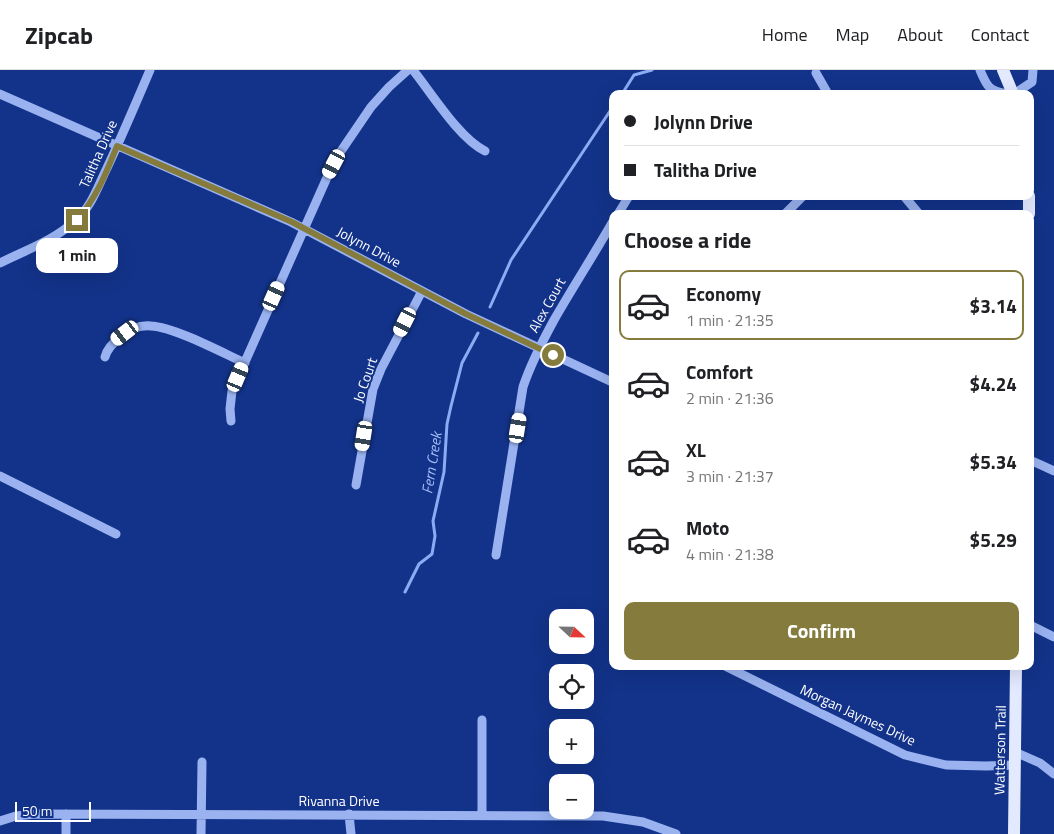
<!DOCTYPE html>
<meta charset="utf-8">
<style>
body{margin:0;font-family:"Titillium Web",sans-serif;background:#f6f6f6;color:#202124;height:100vh;display:flex;flex-direction:column;font-size:19px;white-space:nowrap}
*{box-sizing:border-box;margin:0}
p{font-size:16px;color:#757577}
.icon{flex:none;width:28px;height:28px;fill:none;stroke:currentColor;stroke-width:2;stroke-linecap:round;stroke-linejoin:round}
.map{position:relative;flex:1;overflow:hidden}
.side{position:absolute;left:609px;top:140px;width:425px;height:460px;display:flex;flex-direction:column;background:#fff;border-radius:10px;box-shadow:0 5px 20px #0002}
.side>*{flex:none}
.top-card{position:absolute;left:609px;top:20px;width:425px;height:110px;border-radius:10px;box-shadow:0 5px 20px #0002;display:grid;align-content:center;height:110px;padding:0 15px;background:#fff}
.needle{width:32px;rotate:112deg}
.controls{position:absolute;left:549px;top:539px;display:grid;gap:10px}
.controls a{display:grid;place-items:center;width:45px;height:45px;border-radius:10px;background:#fff;box-shadow:0 5px 20px #0002;font-size:25px}
.scale{position:absolute;left:15px;bottom:12px;width:76px;box-sizing:border-box;padding-left:5px;border:2px solid #fff;border-top:0;font-size:14px;line-height:18px;white-space:nowrap;color:#fff;-webkit-text-stroke:4px #13338a;paint-order:stroke}
.end{position:absolute;width:22px;height:22px;margin:-11px;border:6px solid #847b3c;background:#fff;box-shadow:0 0 0 2px #fff}
.from{border-radius:50%}
.bubble{position:absolute;height:35px;border-radius:10px;background:#fff;box-shadow:0 5px 20px #0002;font-size:16px;font-weight:700;line-height:35px;text-align:center}
.car{position:absolute;width:15px;height:30px;margin:-15px -8px;border-radius:6px;box-shadow:0 0 4px 1px #0007;background:linear-gradient(#fff 24%,#345 0 40%,#fff 0 76%,#345 0 86%,#fff 0)}
.top-card b{display:flex;align-items:center;gap:18px;height:48px;font-size:19px}
.top-card b+b{border-top:1px solid #e0e0e0}
.top-card i{width:12px;height:12px;background:#202124}
ul{padding:0;list-style:none}
li{display:flex;align-items:center;gap:15px;height:70px;margin:0 10px 8px;padding:0 5px;border:2px solid transparent;border-radius:10px}
li div{flex:1}
li b{display:block;font-size:19px}
li em{font-style:normal;font-weight:700}
li.active{border-color:#847b3c}
li>.icon{width:45px;height:45px;stroke-width:1.5}
h2{padding:0 15px;font-size:22px;line-height:60px}
.action{display:flex;gap:10px;margin-top:auto;padding:10px 15px}
.action a{flex:1;height:58px;border-radius:10px;background:#847b3c;color:#fff;font-size:20px;font-weight:700;line-height:58px;text-align:center}
header{display:flex;align-items:center;gap:30px;box-sizing:border-box;height:70px;padding:0 25px;background:#fff;border-bottom:1px solid #e0e0e0}
header strong{font-size:24px}
nav{display:flex;gap:28px;margin-inline-start:auto;font-size:18px}
.map>svg:first-child{display:block}
.lines{fill:none;stroke-linecap:round;stroke-linejoin:round}
.stream{stroke:#8babf4;stroke-width:3}
.minor{stroke:#9ab3f0;stroke-width:9}
.major{stroke:#e3e9ff;stroke-width:12}
.route{stroke:#847b3c;stroke-width:6}
.labels{text-anchor:middle;stroke-width:4;stroke-linejoin:round;paint-order:stroke}
.street-label{font-size:14px;fill:#fff;stroke:#13338a}
.water-label{font-size:15px;font-style:italic;fill:#a5bdf8;stroke:#13338a}
</style>
<header>
<strong>Zipcab</strong>
<nav><a>Home</a><a>Map</a><a>About</a><a>Contact</a></nav>
</header>
<div class="map">
<svg width="1054" height="764" viewBox="0 0 1054 764">
<rect width="100%" height="100%" fill="#13338a"/>
<g class="lines">
<path class="stream" d="M622,24L634,5L652,0
M490,237L511,190L612,38
M405,522L419,494L432,484L435,466L433,451L444,402L447,354L451,336L462,293L478,263"/>
<path class="minor" d="M413,0C432,24 459,68 485,81
M980,0C987,17 989,21 1008,24
M816,3L828,24
M0,24L291,152L466,244L612,312
M1014,24L1032,12L1033,0
M904,126L919,144
M618,144L629,126
M785,144L803,126
M0,193C26,180 55,170 76,150C92,136 98,116 107,98C122,66 136,33 150,0
M105,287C107,279 115,271 122,266C130,259 140,255 151,256C174,257 221,282 245,293
M231,351L230,339L232,321L329,103L339,84L371,37L389,17L408,0
M1030,390L1054,401
M0,406L116,464
M356,415L373,319L381,299L422,221
M496,485L523,317C531,293 542,272 554,250C573,217 593,186 612,153
M1030,555L1054,567
M725,596L905,685L946,695L986,696L1015,695
M1015,682L1040,693L1054,704
M349,744L351,764
M482,745V650
M0,751L16,746L35,744L603,746L643,752L676,764
M66,764V744
M201,764L202,692"/>
<path class="major" d="M1003,0L1013,24
M1029,144V126
M1014,764L1016,596"/>
</g>
<g class="lines">
<path class="route" d="M77,150C96,129 107,101 117,76L292,152L466,244L553,285"/>
</g>
<g class="labels">
<g class="street-label">
<text transform="translate(98 84) rotate(-66)" y="5">Talitha Drive</text>
<text transform="translate(369 177) rotate(28)" y="5">Jolynn Drive</text>
<text transform="translate(547 235) rotate(-61)" y="5">Alex Court</text>
<text transform="translate(365 310) rotate(-71)" y="5">Jo Court</text>
<text transform="translate(858 645) rotate(25)" y="5">Morgan Jaymes Drive</text>
<text transform="translate(1000 680) rotate(-89)" y="5">Watterson Trail</text>
<text x="339" y="736">Rivanna Drive</text>
</g>
<g class="water-label">
<text transform="translate(432 393) rotate(-81)" y="5">Fern Creek</text>
</g>
</g>
</svg>
<div class="controls">
<a><svg class="needle" viewBox="-14 -14 28 28"><path d="M0-13l5 13h-10z" fill="#e53935"/><path d="M0 13l5-13h-10z" fill="#757577"/></svg></a>
<a><svg class="icon" aria-label="locate" viewBox="0 0 24 24"><circle cx="12" cy="12" r="6"/><path d="M12 2v4M12 18v4M2 12h4M18 12h4"/></svg></a>
<a>+</a>
<a>−</a>
</div>
<div class="scale">50 m</div>
<i class="end from" style="left:553px;top:285px"></i>
<i class="end" style="left:77px;top:150px"></i>
<div class="bubble" style="left:36px;top:168px;width:82px">1 min</div>
<i class="car" style="left:334px;top:94px;rotate:208deg"></i>
<i class="car" style="left:274px;top:226px;rotate:24deg"></i>
<i class="car" style="left:405px;top:252px;rotate:207deg"></i>
<i class="car" style="left:125px;top:263px;rotate:233deg"></i>
<i class="car" style="left:238px;top:307px;rotate:23deg"></i>
<i class="car" style="left:518px;top:358px;rotate:9deg"></i>
<i class="car" style="left:364px;top:366px;rotate:189deg"></i>
<div class="top-card">
<b><i class="from"></i>Jolynn Drive</b>
<b><i></i>Talitha Drive</b>
</div>
<section class="side">
<h2>Choose a ride</h2>
<ul>
<li class="active"><svg class="icon" aria-label="car" viewBox="0 0 24 24"><path d="M5 17H2v-5l4-1 3-4h7l3 4 3 1v5h-3M9 17h6M6 11h13"/><circle cx="7" cy="17" r="2"/><circle cx="17" cy="17" r="2"/></svg><div><b>Economy</b><p>1 min · 21:35</p></div><em>$3.14</em></li>
<li><svg class="icon" aria-label="car" viewBox="0 0 24 24"><path d="M5 17H2v-5l4-1 3-4h7l3 4 3 1v5h-3M9 17h6M6 11h13"/><circle cx="7" cy="17" r="2"/><circle cx="17" cy="17" r="2"/></svg><div><b>Comfort</b><p>2 min · 21:36</p></div><em>$4.24</em></li>
<li><svg class="icon" aria-label="car" viewBox="0 0 24 24"><path d="M5 17H2v-5l4-1 3-4h7l3 4 3 1v5h-3M9 17h6M6 11h13"/><circle cx="7" cy="17" r="2"/><circle cx="17" cy="17" r="2"/></svg><div><b>XL</b><p>3 min · 21:37</p></div><em>$5.34</em></li>
<li><svg class="icon" aria-label="car" viewBox="0 0 24 24"><path d="M5 17H2v-5l4-1 3-4h7l3 4 3 1v5h-3M9 17h6M6 11h13"/><circle cx="7" cy="17" r="2"/><circle cx="17" cy="17" r="2"/></svg><div><b>Moto</b><p>4 min · 21:38</p></div><em>$5.29</em></li>
</ul>
<div class="action"><a>Confirm</a></div>
</section>
</div>
